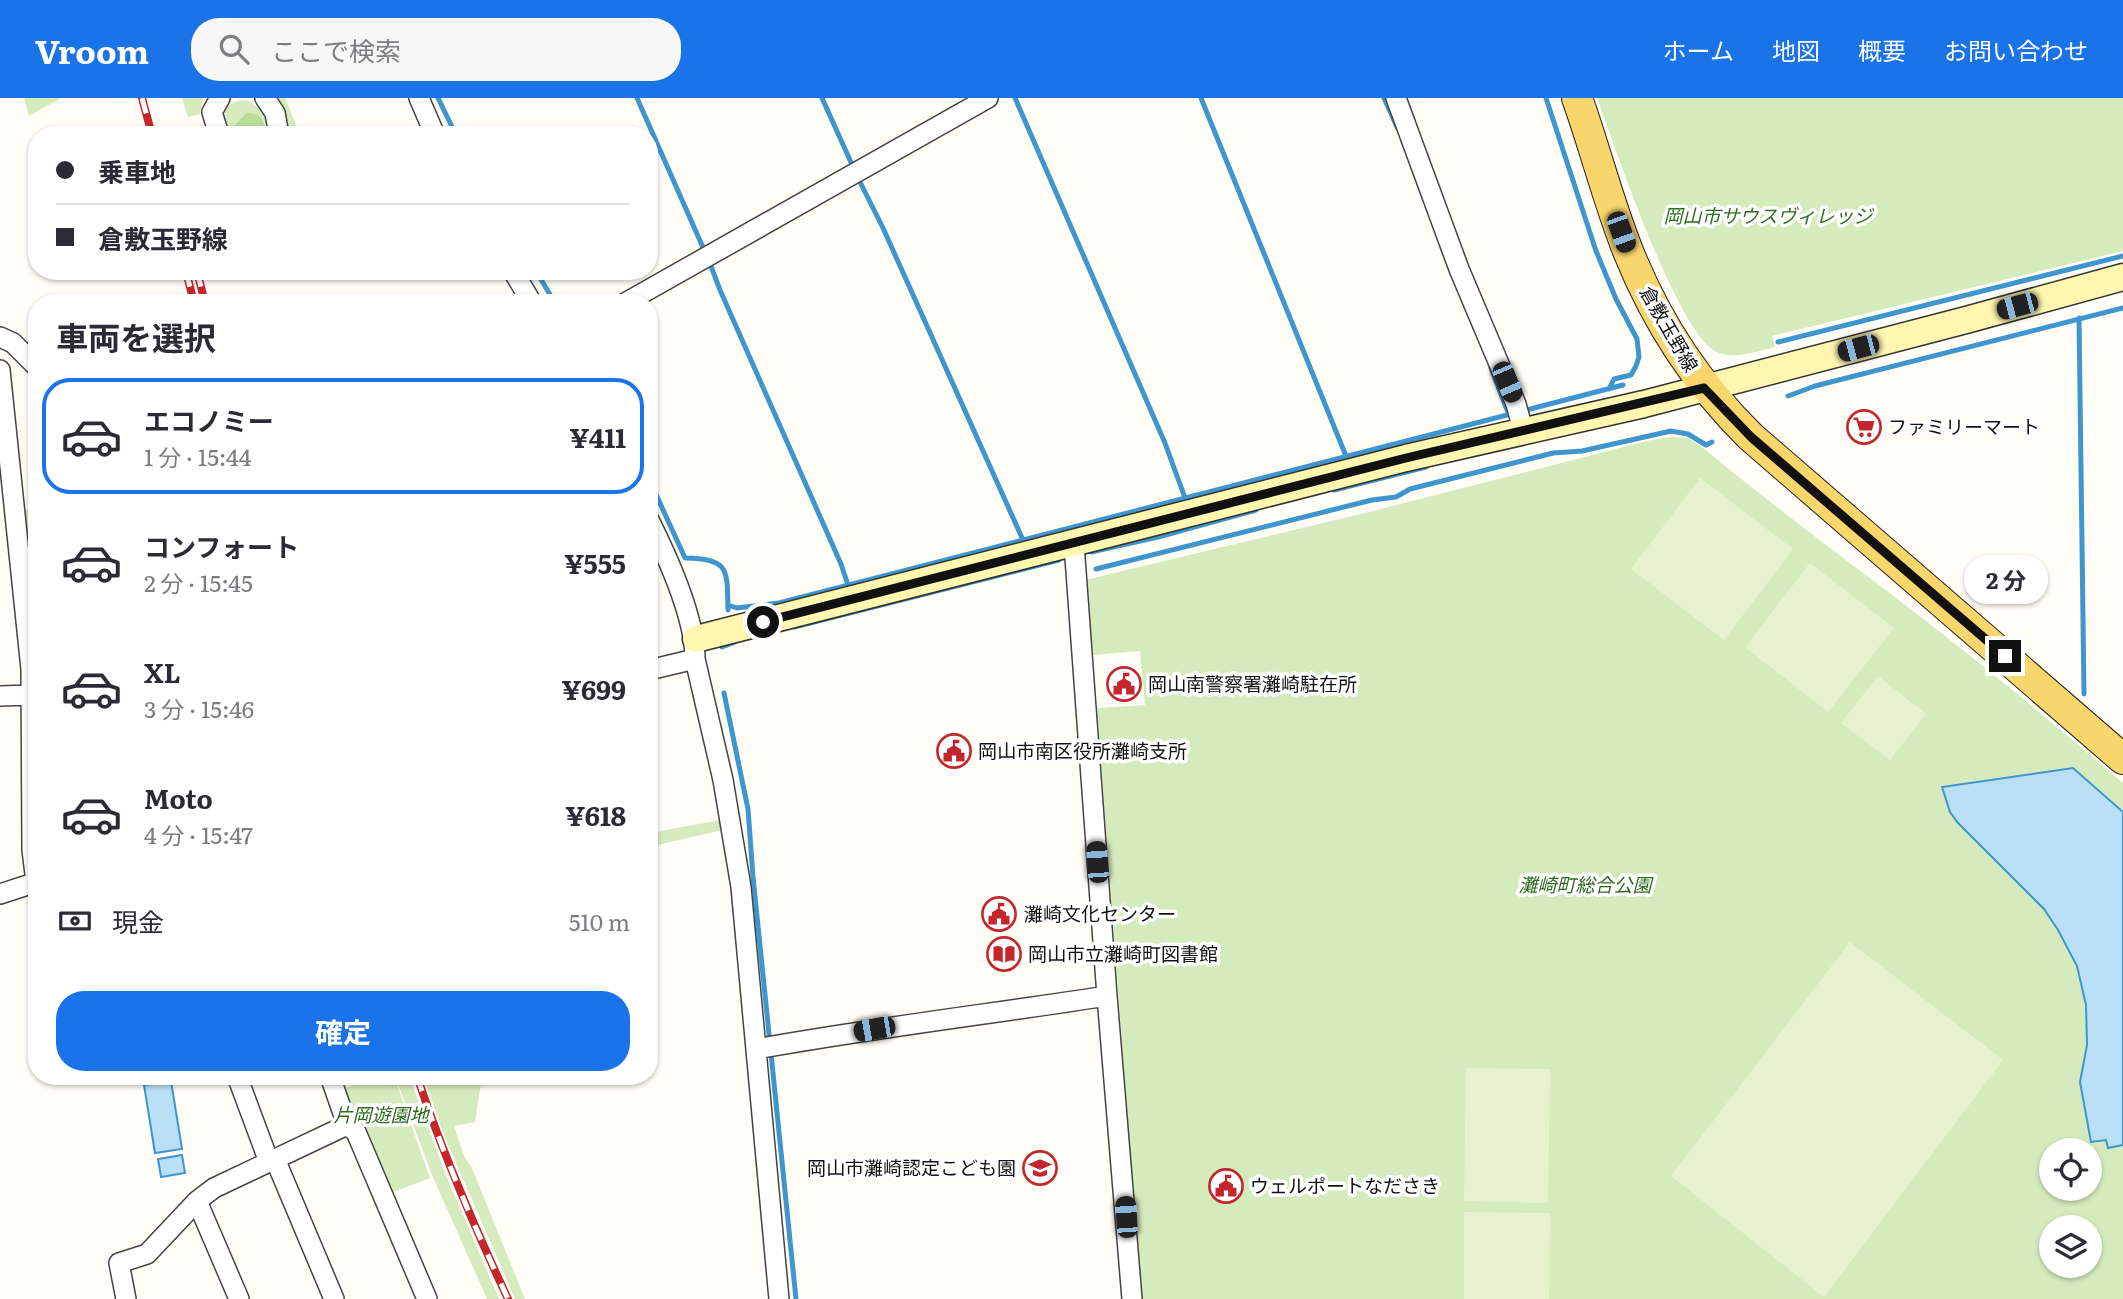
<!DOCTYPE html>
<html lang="ja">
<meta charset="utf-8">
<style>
body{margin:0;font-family:Literata,"Noto Sans JP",serif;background:#f7f7f7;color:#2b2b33;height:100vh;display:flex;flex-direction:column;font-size:26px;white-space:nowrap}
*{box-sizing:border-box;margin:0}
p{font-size:23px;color:#7c7c81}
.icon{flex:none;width:38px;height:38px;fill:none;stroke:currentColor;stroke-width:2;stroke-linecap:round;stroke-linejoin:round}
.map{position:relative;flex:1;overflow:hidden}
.drawer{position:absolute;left:28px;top:196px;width:630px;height:791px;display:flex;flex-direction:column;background:#fff;border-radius:28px;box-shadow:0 2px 5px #0004}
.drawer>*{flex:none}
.top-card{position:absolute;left:28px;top:28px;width:630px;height:154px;border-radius:28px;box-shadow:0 2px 5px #0004;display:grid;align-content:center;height:154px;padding:0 28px;background:#fff}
.fabs{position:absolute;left:2039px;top:1040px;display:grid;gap:14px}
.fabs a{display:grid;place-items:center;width:63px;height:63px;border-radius:50%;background:#fff;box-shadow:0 2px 5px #0004;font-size:35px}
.end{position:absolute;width:32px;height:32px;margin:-16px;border:9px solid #111;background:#fff;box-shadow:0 0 0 4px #fff}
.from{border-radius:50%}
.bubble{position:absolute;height:49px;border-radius:24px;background:#fff;box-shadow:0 2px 5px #0004;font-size:23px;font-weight:700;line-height:49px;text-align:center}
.car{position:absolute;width:21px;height:42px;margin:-21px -10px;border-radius:9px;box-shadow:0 0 5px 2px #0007;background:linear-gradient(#222 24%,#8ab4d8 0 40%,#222 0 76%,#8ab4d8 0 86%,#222 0)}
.top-card b{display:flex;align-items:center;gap:24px;height:66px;font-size:26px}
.top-card b+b{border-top:2px solid #e1e1e2}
.top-card i{width:18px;height:18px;background:#2b2b33}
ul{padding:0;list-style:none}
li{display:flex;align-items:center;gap:21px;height:116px;margin:0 14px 10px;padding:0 14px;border:4px solid transparent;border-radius:28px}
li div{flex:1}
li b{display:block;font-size:26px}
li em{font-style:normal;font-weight:700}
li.on{border-color:#1a73e8}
li>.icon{width:63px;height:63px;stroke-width:1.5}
h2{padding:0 28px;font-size:32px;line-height:84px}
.pay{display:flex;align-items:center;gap:18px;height:77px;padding:0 28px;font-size:26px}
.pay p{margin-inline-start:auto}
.action{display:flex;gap:14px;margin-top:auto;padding:14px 28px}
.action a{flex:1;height:80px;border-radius:28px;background:#1a73e8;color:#fff;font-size:28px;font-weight:700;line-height:80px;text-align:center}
header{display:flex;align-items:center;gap:42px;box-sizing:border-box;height:98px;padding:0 35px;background:#1a73e8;color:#fff}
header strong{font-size:33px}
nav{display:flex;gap:38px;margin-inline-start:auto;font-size:24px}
.search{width:490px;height:63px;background:#f7f7f7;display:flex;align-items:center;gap:18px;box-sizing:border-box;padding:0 24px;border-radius:28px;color:#7c7c81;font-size:26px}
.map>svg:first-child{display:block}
.green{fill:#d5ebbd;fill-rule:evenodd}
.forest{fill:#b9dc9c}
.pitch{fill:#e6f2cf}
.water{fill:#b9e0f7;stroke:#3f96cf;stroke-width:2}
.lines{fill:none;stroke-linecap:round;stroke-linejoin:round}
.stream{stroke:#3f96cf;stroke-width:5}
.street-casing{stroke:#444;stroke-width:22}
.secondary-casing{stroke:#333;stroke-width:29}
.primary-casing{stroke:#222;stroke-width:32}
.street{stroke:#fff;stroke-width:19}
.secondary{stroke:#fff6b0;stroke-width:26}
.primary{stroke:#f9d66b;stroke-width:30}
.rail-casing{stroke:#c4262e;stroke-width:8}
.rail{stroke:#fff;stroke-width:5;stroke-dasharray:16;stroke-linecap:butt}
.route{stroke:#111;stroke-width:9}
.labels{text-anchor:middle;stroke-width:7;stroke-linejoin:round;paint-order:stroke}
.park-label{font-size:19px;font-style:italic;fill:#2f6b1f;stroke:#fff}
.street-label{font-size:19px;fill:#111;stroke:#fff}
.poi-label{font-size:19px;fill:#111;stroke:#fff;text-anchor:start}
</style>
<header>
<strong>Vroom</strong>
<div class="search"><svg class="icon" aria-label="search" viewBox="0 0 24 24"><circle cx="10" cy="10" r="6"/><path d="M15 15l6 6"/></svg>ここで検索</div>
<nav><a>ホーム</a><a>地図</a><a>概要</a><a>お問い合わせ</a></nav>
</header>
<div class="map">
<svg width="2123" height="1201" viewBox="0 0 2123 1201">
<rect width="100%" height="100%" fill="#fffdf5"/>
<path class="green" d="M24,0H61L29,18Z
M182,0H203L200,16L188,19Z
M279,0H285L300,37H288Z
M1597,0H2123V153L1772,238L1775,249C1758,253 1735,262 1717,254C1678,238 1614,46 1597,0Z
M247,2L265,14L271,37H267L266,25L246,15L232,30L231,37H226C219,16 223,4 247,2Z
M1672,339L1688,340L1702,349C1761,398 1822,444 1883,490C1965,552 2045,618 2123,685V1201H1141L1097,610L1145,607L1140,553L1093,557L1085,482L1369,414L1651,342ZM2051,1052H2090V1090H2051ZM2051,1129H2090V1167H2051Z
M37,407V438L22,433V414Z
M721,722L722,732L649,749V735Z
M380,978H394L430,1080L386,1097L342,991Z
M395,978H409L446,1077L499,1201H487L432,1077Z
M423,978H482L475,1024L454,1028L464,1058L472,1070L525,1201H515L444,1037Z"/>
<path class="forest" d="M246,15C260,14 266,23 267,37H231L232,30Z"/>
<path class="pitch" d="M1700,380L1793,451L1724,542L1631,471Z
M1810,465L1894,530L1828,614L1745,549Z
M1878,578L1926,616L1890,662L1841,625Z
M1850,844L2003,962L1824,1199L1671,1078Z
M1466,970L1550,971L1548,1105L1464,1103Z
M1464,1114L1550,1115L1549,1201H1464Z"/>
<path class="water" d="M2073,670L2123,714V1047L2108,1050L2106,1042L2091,1044L2080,984L2087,947L2086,907L2077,868L2058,832L2044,811L1958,725L1950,714L1942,689Z
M171,983L182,1051L155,1055L144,987Z
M182,1057L185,1075L161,1079L158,1061Z"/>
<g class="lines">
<path class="stream" d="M438,0L456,37
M637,0L705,154
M822,0L854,71
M1015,0L1165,345L1185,400
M1201,0L1346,358
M1384,0L1397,29
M1546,0L1596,153L1616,201L1637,241L1639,259L1636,268L1631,277L1614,281L1609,291
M858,80L883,130L1023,442
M709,163L720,192L841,466L848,487
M536,173L555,205
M2079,220L2084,596
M1778,244L2123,158
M1491,270L1509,317
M1788,298L1815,288L2123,210
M649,381L685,460C730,461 727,471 728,512
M1334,392L1426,369
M1091,454L1158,439L1256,412
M1096,471L1372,402L1396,399L1410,391L1553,355L1582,353L1671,333L1688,336L1706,347L1712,344
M728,507L737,510L779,505L1623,287
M794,529L1059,462
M722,549L735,544
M724,595L748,711L753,779L796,1201"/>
<g class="street-casing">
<path id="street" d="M265,0L275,15L279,37
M419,0L435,37
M1396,0L1459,171L1516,306L1523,332
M219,37L212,14L220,0
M513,173L532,205
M625,205L988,0
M0,239L13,245L37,269
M0,272L31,571L32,752L36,784
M649,422C668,460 695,519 695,561L723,682L741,789L779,1201
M1074,446L1107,898L1132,1201
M649,572L695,561
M0,598L31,597
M0,796L37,784
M756,951C872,930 990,916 1107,898
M237,978L269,1064
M347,1027L356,1034L427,1201
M275,1061L334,1201
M197,1103L239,1201
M126,1201L119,1165L147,1156L197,1103L214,1090L347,1027L330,978"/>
</g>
<g class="secondary-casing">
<path id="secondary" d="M696,541L1406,360L1644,306L1966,222L2123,179"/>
</g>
<g class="primary-casing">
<path id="primary" d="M1577,0C1595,50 1608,103 1628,153C1656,223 1697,286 1751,339L2123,661"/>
</g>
<use href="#street" class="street"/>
<use href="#secondary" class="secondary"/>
<use href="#primary" class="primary"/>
<g class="rail-casing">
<path id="rail" d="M142,0L152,37
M186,173L194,205
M197,173L205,205
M417,978C442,1054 474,1128 508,1201"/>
</g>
<use href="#rail" class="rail"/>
</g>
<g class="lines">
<path class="route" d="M763,524L1406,360L1704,290L1751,339L2005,558"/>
</g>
<defs>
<g id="supermarket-ring" transform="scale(1.75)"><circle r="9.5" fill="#fff" stroke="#c4262e" stroke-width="1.5"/><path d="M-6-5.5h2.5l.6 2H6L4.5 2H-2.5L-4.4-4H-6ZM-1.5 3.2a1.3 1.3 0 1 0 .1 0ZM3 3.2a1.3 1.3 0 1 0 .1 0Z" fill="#c4262e"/></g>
<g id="civic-ring" transform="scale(1.75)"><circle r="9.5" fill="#fff" stroke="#c4262e" stroke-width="1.5"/><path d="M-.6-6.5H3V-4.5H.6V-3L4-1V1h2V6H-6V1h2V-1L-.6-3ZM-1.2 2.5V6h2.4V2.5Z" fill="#c4262e"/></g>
<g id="library-ring" transform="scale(1.75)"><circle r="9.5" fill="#fff" stroke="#c4262e" stroke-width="1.5"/><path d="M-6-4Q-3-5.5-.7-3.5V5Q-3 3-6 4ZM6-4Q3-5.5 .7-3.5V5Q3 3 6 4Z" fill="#c4262e"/></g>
<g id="school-ring" transform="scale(1.75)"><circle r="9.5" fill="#fff" stroke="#c4262e" stroke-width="1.5"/><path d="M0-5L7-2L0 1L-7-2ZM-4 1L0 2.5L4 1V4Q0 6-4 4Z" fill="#c4262e"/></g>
</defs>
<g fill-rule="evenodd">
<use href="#supermarket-ring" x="1864" y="329"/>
<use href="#civic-ring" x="1124" y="586"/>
<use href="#civic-ring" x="954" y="653"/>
<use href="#civic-ring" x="999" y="816"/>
<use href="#library-ring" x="1004" y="856"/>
<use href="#school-ring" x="1040" y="1070"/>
<use href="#civic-ring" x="1226" y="1088"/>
</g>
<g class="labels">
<g class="park-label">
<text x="1768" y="125">岡山市サウスヴィレッジ</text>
<text x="1585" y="794">灘崎町総合公園</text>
<text x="381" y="1024">片岡遊園地</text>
</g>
<g class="street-label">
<text transform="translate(1669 231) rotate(60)" y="7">倉敷玉野線</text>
</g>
<g class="poi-label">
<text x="1888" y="336">ファミリーマート</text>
<text x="1148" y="593">岡山南警察署灘崎駐在所</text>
<text x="978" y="660">岡山市南区役所灘崎支所</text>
<text x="1024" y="823">灘崎文化センター</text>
<text x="1028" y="863">岡山市立灘崎町図書館</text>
<text x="1016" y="1077" text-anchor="end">岡山市灘崎認定こども園</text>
<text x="1250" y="1095">ウェルポートなださき</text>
</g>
</g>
</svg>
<div class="fabs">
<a><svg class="icon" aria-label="locate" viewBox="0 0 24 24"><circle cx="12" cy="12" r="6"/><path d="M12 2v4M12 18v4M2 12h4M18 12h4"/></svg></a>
<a><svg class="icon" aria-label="layers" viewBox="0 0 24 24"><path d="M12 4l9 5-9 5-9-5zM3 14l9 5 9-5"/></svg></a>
</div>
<i class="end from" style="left:763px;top:524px"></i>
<i class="end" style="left:2005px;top:558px"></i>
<div class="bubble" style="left:1964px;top:457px;width:84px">2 分</div>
<i class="car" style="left:1621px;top:134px;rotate:160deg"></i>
<i class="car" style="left:2017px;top:208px;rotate:255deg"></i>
<i class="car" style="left:1858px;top:250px;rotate:255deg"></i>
<i class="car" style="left:1507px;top:284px;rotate:157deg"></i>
<i class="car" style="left:1097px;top:764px;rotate:356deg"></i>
<i class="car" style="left:874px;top:931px;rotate:260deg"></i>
<i class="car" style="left:1126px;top:1119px;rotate:356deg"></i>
<div class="top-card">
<b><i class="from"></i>乗車地</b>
<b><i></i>倉敷玉野線</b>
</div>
<section class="drawer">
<h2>車両を選択</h2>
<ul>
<li class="on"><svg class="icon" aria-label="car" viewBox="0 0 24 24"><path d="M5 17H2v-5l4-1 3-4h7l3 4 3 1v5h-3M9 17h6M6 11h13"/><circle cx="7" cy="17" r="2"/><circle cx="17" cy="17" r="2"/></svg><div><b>エコノミー</b><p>1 分 · 15:44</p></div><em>¥411</em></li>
<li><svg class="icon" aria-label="car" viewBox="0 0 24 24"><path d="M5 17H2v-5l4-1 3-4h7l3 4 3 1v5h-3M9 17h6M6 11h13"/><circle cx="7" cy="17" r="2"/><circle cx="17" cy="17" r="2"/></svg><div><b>コンフォート</b><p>2 分 · 15:45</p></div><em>¥555</em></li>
<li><svg class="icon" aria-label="car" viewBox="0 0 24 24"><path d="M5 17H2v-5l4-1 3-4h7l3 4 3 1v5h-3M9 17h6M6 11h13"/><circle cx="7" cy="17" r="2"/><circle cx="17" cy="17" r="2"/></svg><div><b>XL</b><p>3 分 · 15:46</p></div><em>¥699</em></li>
<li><svg class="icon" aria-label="car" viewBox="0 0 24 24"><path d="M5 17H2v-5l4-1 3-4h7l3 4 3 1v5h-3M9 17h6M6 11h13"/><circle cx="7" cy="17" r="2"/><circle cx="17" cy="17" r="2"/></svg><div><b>Moto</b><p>4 分 · 15:47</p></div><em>¥618</em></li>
</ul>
<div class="pay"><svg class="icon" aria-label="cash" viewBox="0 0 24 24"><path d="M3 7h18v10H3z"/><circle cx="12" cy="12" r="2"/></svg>現金<p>510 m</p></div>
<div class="action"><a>確定</a></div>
</section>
</div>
